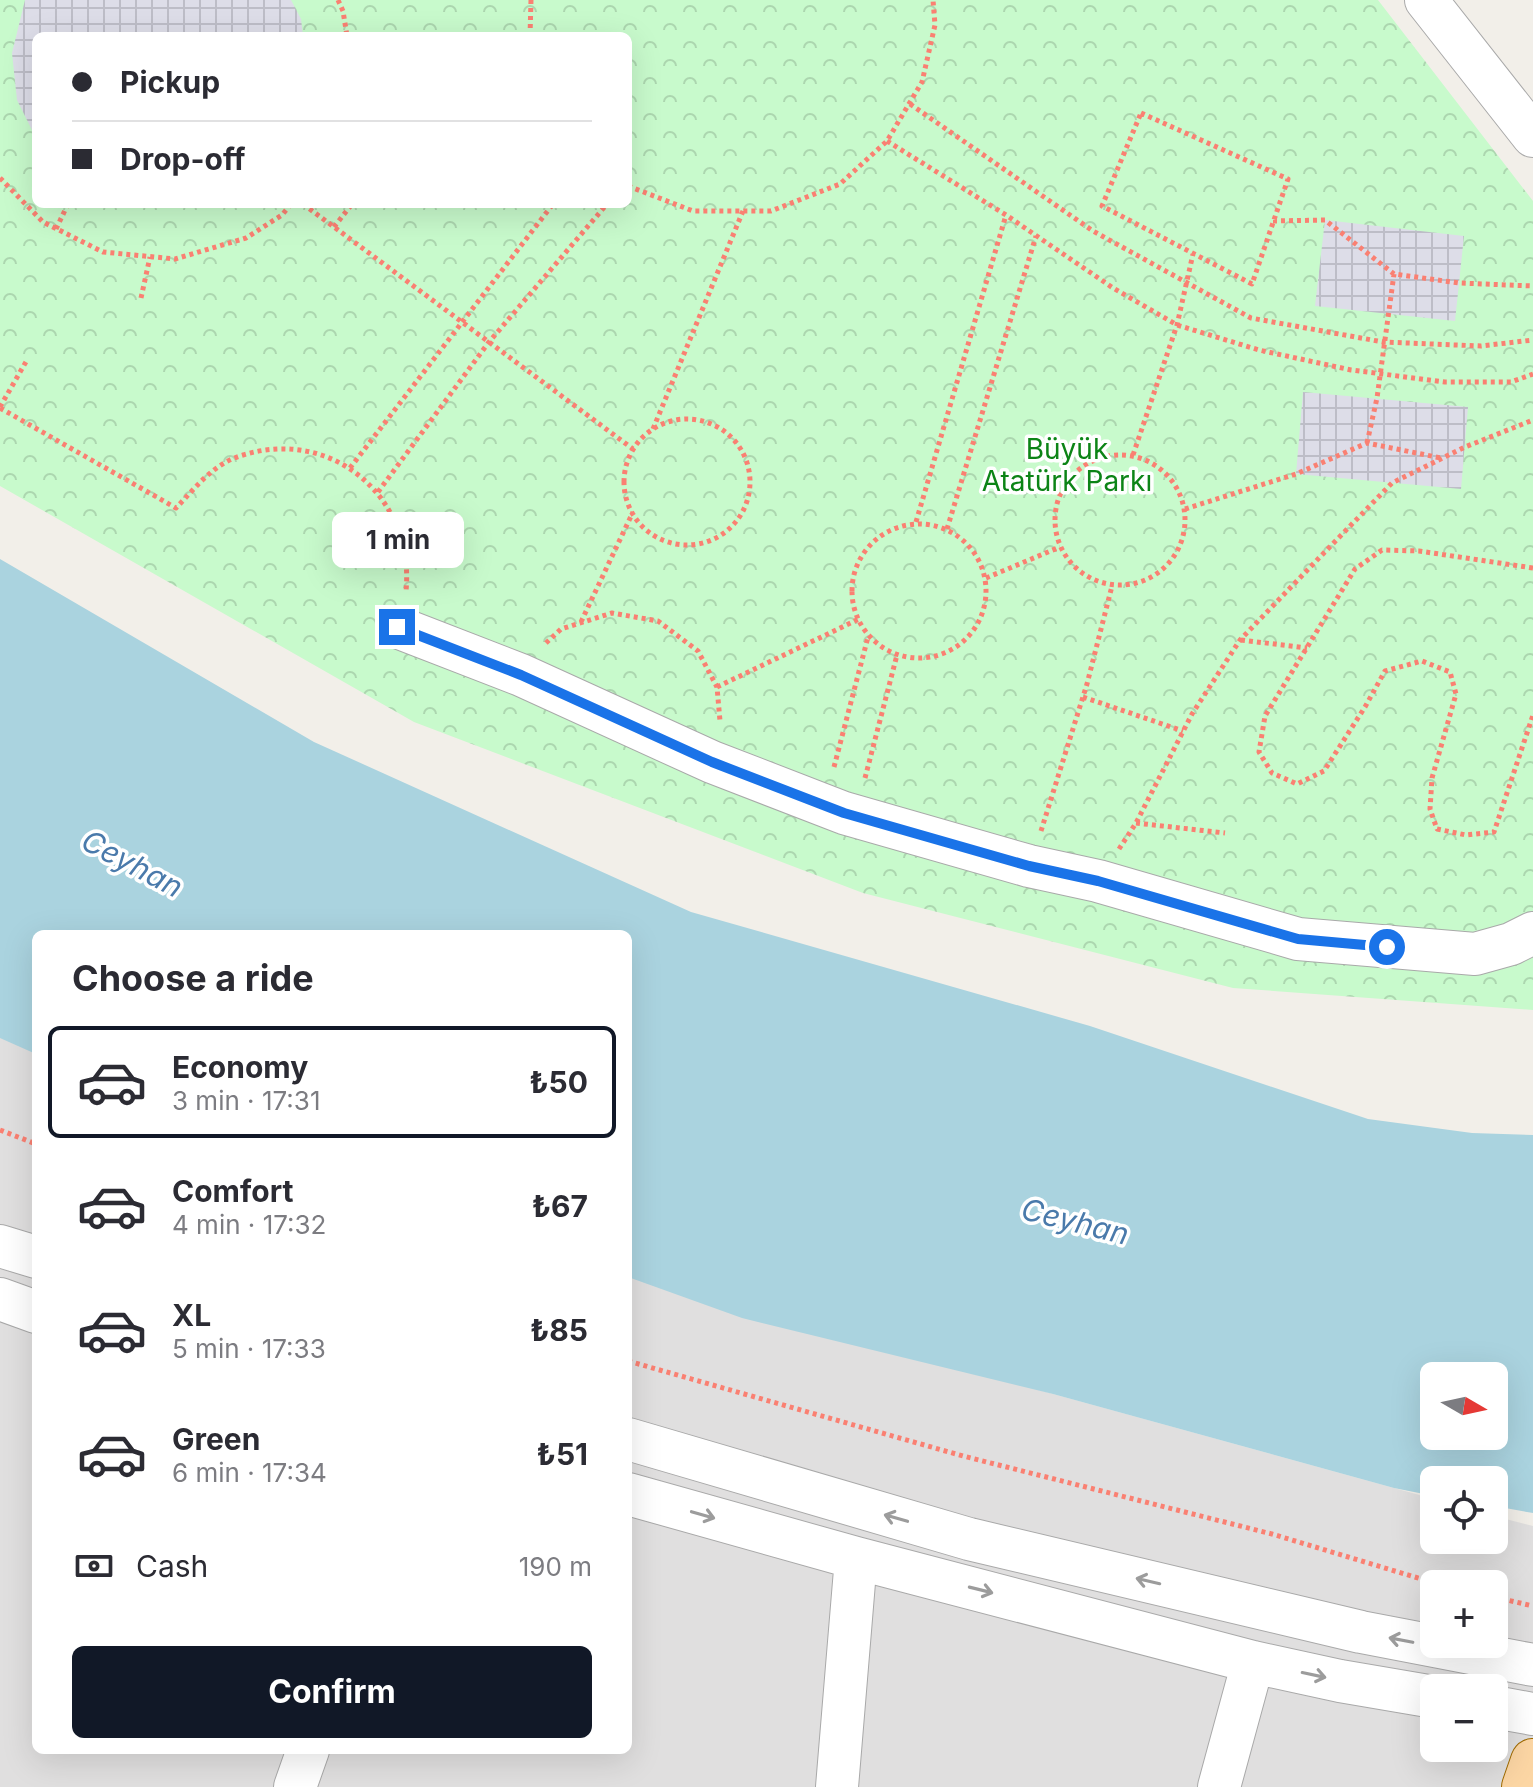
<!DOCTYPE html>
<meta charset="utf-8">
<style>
body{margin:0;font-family:Inter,sans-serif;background:#f7f7f7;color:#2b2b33;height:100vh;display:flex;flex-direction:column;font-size:30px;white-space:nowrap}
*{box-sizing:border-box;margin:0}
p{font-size:26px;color:#7c7c81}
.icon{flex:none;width:44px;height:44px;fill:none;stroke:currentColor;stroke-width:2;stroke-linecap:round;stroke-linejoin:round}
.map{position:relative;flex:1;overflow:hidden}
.details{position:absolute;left:32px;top:930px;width:600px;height:824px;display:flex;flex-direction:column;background:#fff;border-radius:12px;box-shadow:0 8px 32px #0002}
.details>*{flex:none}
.hud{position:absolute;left:32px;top:32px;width:600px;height:176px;border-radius:12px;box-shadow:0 8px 32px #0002;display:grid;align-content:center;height:176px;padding:0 40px;background:#fff}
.needle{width:52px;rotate:99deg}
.buttons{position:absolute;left:1420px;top:1362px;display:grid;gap:16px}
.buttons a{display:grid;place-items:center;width:88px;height:88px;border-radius:12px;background:#fff;box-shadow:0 8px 32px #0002;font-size:40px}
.end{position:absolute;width:36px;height:36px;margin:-18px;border:10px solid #1a73e8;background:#fff;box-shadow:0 0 0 4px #fff}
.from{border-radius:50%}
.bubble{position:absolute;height:56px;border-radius:12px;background:#fff;box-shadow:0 8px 32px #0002;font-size:26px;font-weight:700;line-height:56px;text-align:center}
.hud b{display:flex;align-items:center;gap:28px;height:76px;font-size:30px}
.hud b+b{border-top:2px solid #e1e1e2}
.hud i{width:20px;height:20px;background:#2b2b33}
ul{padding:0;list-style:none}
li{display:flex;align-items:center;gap:24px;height:112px;margin:0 16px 12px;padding:0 24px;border:4px solid transparent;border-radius:12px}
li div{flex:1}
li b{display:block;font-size:30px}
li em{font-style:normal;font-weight:700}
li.current{border-color:#111827}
li>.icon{width:72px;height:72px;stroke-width:1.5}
h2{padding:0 40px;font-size:36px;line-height:96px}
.pay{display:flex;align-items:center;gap:20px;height:88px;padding:0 40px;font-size:30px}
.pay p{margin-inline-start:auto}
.primary-button{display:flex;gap:16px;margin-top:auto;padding:16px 40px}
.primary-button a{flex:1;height:92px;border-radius:12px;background:#111827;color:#fff;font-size:32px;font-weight:700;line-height:92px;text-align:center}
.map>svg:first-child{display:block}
.residential{fill:#e0dfdf;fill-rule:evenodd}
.park{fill:url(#park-crowns);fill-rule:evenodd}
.plaza{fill:url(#plaza-grid)}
.water{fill:#aad3df;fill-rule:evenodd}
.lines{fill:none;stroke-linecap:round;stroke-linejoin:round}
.minor-casing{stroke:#a9a9a9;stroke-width:44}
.major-casing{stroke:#a06b00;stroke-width:46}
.path{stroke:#fa8072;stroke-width:5;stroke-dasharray:4 4;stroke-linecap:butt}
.minor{stroke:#fff;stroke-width:42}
.major{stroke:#fcd6a4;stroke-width:44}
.oneway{stroke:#9c9c9c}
.route{stroke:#1a73e8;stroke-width:10}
.labels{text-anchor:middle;stroke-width:7;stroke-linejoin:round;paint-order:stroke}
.park-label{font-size:28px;fill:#0c8416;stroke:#fff}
.water-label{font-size:30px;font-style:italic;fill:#4a7aab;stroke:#fff}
</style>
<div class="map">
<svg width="1533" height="1787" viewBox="0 0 1533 1787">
<defs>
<pattern id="park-crowns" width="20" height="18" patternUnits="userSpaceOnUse" patternTransform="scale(2)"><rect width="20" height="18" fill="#c8facc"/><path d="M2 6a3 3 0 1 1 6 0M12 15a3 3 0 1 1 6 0" fill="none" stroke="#acd6af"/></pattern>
<pattern id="plaza-grid" width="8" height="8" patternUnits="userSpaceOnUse" patternTransform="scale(2)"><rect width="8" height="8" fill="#dddde8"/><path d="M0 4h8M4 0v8" fill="none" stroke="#bdbdc7"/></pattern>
</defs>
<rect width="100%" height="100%" fill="#f2efe9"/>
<path class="residential" d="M0,1015L36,1029V1750H628V1262L760,1313L1434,1499V1540H1494V1516L1533,1526V1787H0ZM1434,1584H1494V1644H1434ZM1434,1688H1494V1748H1434Z"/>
<path class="park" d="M0,0H1378L1533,201V1010L1233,988L863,893L414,722L0,486ZM36,36H628V204H36Z"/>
<path class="plaza" d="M25,0H291L301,19L303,36H36V138L17,100L12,53Z
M1325,220L1464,236L1455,321L1315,306Z
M1303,392L1468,407L1461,489L1296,474Z"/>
<path class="water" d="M0,559L314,742L691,912L1090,1026L1368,1119L1472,1133L1533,1135V1513L1494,1506V1480H1434V1496L1394,1488L1053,1394L742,1318L628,1277V934H36V1054L0,1038ZM1434,1376H1494V1436H1434Z"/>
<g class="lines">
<g class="minor-casing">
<path id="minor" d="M1426,0L1533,136
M397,627L521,675L712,762L844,813L1029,866L1098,881L1298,939L1475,954L1511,944L1533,933
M0,1246L36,1257
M0,1299L36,1312
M628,1439L969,1539L1361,1632L1533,1665
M628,1494L856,1558L1253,1662L1340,1681L1434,1697
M1494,1707L1533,1714
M295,1787L308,1750
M837,1787L856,1558
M1219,1787L1253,1662"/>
</g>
<g class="major-casing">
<path id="major" d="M1524,1787L1533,1761"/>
</g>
<path class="path" d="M338,0L343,11L347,36
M530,36L531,0
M910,104L1093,231L1251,318L1383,342L1481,346L1533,340
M1141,113L1288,179L1252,284L1102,206Z
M887,141L1006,215L1113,288L1177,325L1259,350L1351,370L1445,382H1511L1533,374
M0,178L43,222L103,252L175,259L246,238L282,215L291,204
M628,186L693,211H771L840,184L887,141L922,82L935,25L933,0
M303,204L633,449
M1273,221L1325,220L1394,274L1459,283L1533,286
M334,227L352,204
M56,229L68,204
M141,298L150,257
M0,407L27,360
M0,408L176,508C196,487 214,463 243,455C334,427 415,499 406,591
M624 482a63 63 0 1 1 126 0a63 63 0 1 1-126 0Z
M653,429L743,211
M1367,443L1377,398L1394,274
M1055 520a65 65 0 1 1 130 0a65 65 0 1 1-130 0Z
M1133,455L1177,325L1193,254
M350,468L553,204
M378,492L489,342L607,204
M1185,509L1296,474L1367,443L1441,458
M916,522L1006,215
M852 591a67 67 0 1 1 134 0a67 67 0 1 1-134 0Z
M947,529L1036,236
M1533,568L1419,551L1382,550L1355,569L1265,716L1259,752L1272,773L1297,784L1324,771L1365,707L1385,671L1422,661L1450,672L1456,694L1432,778L1430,809L1437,829L1466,835L1494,832L1533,715
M986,578L1060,547
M581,622L633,512
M1241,640L1307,648
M546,643L561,629L612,613L658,621L698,651L717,687L720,721
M717,687L859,619
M1083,697L1183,731
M834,767L868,637
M865,778L897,655
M1136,823L1225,833
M1041,831L1087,684L1112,586
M1119,849L1136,823L1192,714L1240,640L1318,559L1392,483L1465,447L1533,420
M0,1130L36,1144
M628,1361L963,1456L1272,1534L1438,1584
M1494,1597L1533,1606"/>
<use href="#minor" class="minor"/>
<use href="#major" class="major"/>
</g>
<defs><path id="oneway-shaft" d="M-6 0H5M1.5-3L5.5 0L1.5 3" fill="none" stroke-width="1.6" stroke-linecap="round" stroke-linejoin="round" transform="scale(2)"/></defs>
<g class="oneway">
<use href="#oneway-shaft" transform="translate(703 1515) rotate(16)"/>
<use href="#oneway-shaft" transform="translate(896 1518) rotate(-164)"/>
<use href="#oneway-shaft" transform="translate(1148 1581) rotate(-167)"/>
<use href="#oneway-shaft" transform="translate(981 1590) rotate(14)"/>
<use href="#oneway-shaft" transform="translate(1401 1640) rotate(-169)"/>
<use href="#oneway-shaft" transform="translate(1314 1675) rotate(12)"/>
</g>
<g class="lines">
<path class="route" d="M397,627L521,675L712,762L844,813L1029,866L1098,881L1298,939L1387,947"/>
</g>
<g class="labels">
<g class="park-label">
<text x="1067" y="459">Büyük<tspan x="1067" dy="32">Atatürk Parkı</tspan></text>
</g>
<g class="water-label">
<text transform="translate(132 864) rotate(28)" y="10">Ceyhan</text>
<text transform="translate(1075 1222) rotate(14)" y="10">Ceyhan</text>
</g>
</g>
</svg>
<div class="buttons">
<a><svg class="needle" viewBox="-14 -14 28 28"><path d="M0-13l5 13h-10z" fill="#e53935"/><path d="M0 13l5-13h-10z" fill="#7c7c81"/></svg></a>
<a><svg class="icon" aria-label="locate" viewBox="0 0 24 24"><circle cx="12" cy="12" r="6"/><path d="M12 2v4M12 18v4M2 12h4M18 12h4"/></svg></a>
<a>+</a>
<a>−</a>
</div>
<i class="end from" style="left:1387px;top:947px"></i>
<i class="end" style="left:397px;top:627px"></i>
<div class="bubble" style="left:332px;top:512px;width:132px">1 min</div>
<div class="hud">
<b><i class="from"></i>Pickup</b>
<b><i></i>Drop-off</b>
</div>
<section class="details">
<h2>Choose a ride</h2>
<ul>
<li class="current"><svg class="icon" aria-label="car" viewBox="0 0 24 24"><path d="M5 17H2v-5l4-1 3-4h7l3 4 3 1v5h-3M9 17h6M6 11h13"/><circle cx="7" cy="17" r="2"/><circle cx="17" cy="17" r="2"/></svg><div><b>Economy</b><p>3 min · 17:31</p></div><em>₺50</em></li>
<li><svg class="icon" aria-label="car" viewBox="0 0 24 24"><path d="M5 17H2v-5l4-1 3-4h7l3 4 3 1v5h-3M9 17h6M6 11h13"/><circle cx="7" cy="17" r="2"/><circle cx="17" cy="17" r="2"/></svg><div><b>Comfort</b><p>4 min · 17:32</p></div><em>₺67</em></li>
<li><svg class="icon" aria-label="car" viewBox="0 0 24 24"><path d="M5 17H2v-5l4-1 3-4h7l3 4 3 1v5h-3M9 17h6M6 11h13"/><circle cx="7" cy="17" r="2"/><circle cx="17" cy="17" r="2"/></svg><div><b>XL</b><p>5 min · 17:33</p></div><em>₺85</em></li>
<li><svg class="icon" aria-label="car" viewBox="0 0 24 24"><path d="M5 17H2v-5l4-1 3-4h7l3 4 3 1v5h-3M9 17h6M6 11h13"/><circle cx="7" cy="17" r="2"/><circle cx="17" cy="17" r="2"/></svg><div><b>Green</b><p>6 min · 17:34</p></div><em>₺51</em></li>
</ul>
<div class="pay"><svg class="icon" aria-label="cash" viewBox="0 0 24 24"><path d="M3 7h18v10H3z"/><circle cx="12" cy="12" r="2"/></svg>Cash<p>190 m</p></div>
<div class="primary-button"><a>Confirm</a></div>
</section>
</div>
